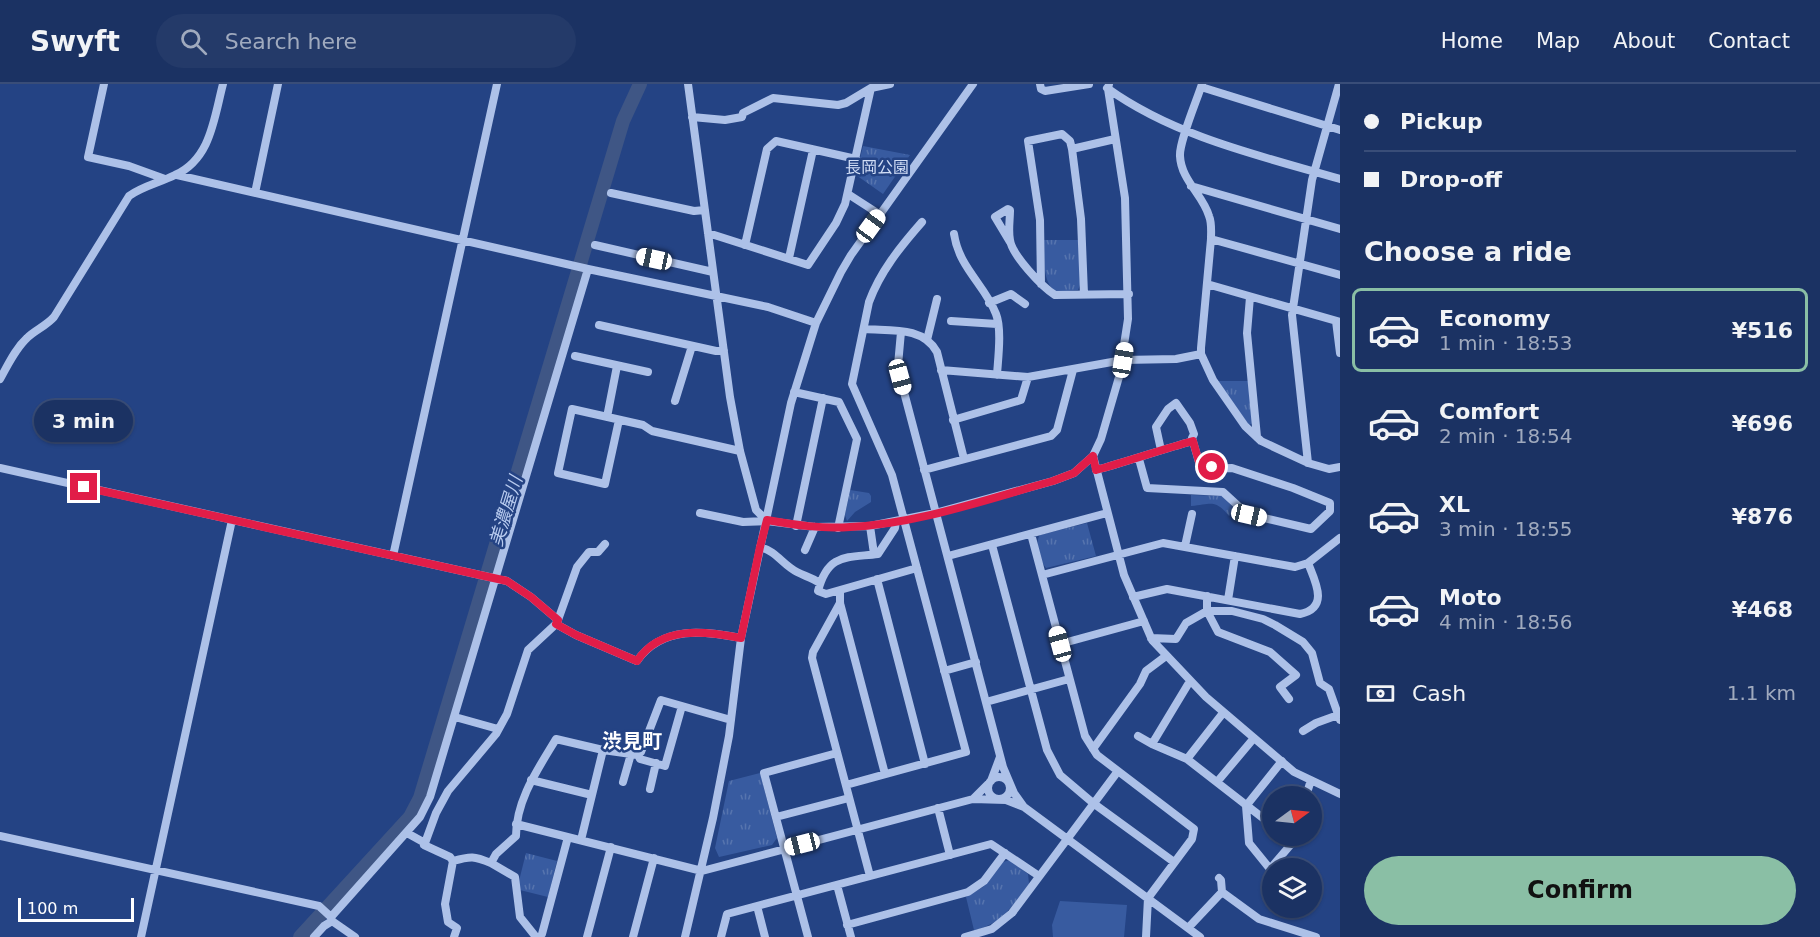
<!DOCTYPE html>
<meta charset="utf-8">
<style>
body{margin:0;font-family:"DejaVu Sans","Noto Sans JP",sans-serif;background:#243a69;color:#f1f3f6;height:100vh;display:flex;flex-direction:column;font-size:22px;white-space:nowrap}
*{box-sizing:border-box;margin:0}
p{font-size:20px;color:#a0aabe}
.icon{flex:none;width:33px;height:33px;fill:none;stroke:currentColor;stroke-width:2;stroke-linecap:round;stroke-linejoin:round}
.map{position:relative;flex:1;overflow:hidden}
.panel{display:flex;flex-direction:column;background:#1b3263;width:480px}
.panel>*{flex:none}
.banner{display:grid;align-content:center;height:132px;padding:0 24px;background:#1b3263}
.needle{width:39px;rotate:75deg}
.controls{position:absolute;left:1262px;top:702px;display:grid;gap:12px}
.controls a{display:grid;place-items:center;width:60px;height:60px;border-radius:50%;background:#1b3263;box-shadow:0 2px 4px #0004,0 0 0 2px #394d78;font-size:30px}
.scale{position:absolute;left:18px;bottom:15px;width:116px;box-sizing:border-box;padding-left:6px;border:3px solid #fff;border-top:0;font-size:16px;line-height:21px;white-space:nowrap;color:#fff;-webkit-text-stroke:4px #244384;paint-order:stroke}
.end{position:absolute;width:27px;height:27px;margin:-14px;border:8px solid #e11d48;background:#fff;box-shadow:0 0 0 3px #fff}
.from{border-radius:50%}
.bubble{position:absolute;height:42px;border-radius:21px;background:#1b3263;box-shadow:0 2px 4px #0004,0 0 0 2px #394d78;font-size:20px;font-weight:600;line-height:42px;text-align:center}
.car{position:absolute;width:18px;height:36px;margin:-18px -9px;border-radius:8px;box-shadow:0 0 4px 2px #0007;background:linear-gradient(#fff 24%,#345 0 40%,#fff 0 76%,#345 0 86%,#fff 0)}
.banner b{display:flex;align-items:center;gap:21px;height:57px;font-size:22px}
.banner b+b{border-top:2px solid #394d78}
.banner i{width:15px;height:15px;background:#f1f3f6}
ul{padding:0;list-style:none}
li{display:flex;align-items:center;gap:18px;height:84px;margin:0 12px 9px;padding:0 12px;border:3px solid transparent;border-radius:9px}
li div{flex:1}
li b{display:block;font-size:22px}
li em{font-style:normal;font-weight:600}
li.current{border-color:#8abfa5}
li>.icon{width:54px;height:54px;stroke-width:1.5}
h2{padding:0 24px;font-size:27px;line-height:72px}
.pay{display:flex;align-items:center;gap:15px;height:66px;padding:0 24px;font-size:22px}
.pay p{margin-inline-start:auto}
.button{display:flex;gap:12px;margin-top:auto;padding:12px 24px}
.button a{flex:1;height:69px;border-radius:36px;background:#8abfa5;color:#111;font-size:24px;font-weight:600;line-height:69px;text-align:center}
header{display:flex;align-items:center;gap:36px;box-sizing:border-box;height:84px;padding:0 30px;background:#1b3263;border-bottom:2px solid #394d78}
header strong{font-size:28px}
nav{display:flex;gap:33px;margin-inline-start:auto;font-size:21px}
.search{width:420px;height:54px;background:#243a69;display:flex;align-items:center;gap:15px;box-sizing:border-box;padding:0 21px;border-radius:33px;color:#a0aabe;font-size:22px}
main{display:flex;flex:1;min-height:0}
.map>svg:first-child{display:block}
.grass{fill:#385ba0}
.park{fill:url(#park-tufts)}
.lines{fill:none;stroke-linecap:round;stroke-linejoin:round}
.river{stroke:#3f5685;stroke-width:14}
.minor{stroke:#adc1e8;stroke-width:8}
.route{stroke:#e11d48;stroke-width:8}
.labels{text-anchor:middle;stroke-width:5;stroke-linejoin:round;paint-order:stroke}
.park-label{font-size:16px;fill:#d0ddf6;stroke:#244384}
.water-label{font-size:18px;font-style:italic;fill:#b8cbef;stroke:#244384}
.quarter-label{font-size:20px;font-weight:bold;fill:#fff;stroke:#244384}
</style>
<header>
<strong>Swyft</strong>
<div class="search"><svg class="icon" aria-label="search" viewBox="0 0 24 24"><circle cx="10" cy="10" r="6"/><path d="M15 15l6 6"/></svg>Search here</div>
<nav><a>Home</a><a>Map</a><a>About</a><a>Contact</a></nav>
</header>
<main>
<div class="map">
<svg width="1340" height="853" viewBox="0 0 1340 853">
<defs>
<pattern id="park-tufts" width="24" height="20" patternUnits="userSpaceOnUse" patternTransform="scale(1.5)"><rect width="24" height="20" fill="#385ba0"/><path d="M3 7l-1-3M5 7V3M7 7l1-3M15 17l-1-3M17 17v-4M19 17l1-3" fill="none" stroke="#5674ae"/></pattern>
</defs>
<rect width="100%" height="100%" fill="#244384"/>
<path class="grass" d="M1060,817L1127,821L1124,853H1053L1052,841Z"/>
<path class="park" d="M863,62L910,71L883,110L856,91Z
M1044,156H1079L1080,201L1078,206L1056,208C1041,197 1045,173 1044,156Z
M1218,297H1249L1253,339L1249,341Z
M850,406L869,409L871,412V418L855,428L847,437L845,431Z
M1191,411L1222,412L1236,426L1229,432C1215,415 1212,420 1191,422Z
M1087,439L1096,472L1046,484C1040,477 1034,459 1040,451Z
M760,689L777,754L772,761L719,773L715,764L729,697Z
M526,769L557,777L548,813L520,806L519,797Z
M1010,776L1028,790L1029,800C1014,820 1001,841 974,846L966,813L983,803L1003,778Z"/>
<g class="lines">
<path class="river" d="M300,853L410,733L420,714L623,37L640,0"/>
<path class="minor" d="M104,0L88,73L129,82L165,95
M688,0L730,313L740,367L756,426L767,437
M1040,0L1041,5L1045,7L1089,0
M1202,0C1197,16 1179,58 1180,72C1181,96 1203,111 1209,132C1212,139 1211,147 1211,155L1201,264V270L1213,296L1245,342L1261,357L1308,379L1329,385L1340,383
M1201,3L1340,46
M1107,4C1175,53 1261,72 1340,95
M692,33L725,36L742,33L743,29L773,14L838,21L846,19L871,4L890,0
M1072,65L1081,135L1084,210
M177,91L588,185L768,223L816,239
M1191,102L1340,145
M255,109L278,0
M611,109L694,127L705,126
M848,110L879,130
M708,149L808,181L836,139L845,120L871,4
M954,150C959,184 985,201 996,230C1002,245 998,275 997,291
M1211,155L1340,191
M1010,158L995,133L1008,125L1010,126C1010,136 1008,147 1010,156C1012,171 1042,203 1055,211L1129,210
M595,161L713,188
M745,161L767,65L776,57L856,75
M789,174L813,66
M1041,200L1040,136L1028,57L1062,50L1070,57L1072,65L1115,55
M1207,200L1340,238
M1250,213L1247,249L1257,353
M989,219L1011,210L1025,220
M951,237L997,240
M1336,237L1340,269
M599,241L716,267H724
M865,245C890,247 923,242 937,268L964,375
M901,248L898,281L900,293L1003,683L1014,709L1024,723
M927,256L937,215
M575,272L648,288
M941,286L1028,293L1123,276L1176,275L1201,270
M0,295C8,281 15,265 27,254C35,246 46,242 54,233L129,112C143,102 159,99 175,91C211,75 214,34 223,0
M794,308L839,318L857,355L838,444
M675,317L692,262
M607,333L617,282
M619,336L605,400L558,389L572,325L643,341L652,347L740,367
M953,336L1021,316L1028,293
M1093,372L1124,491L1152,556L1206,613L1294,688L1340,710
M1139,375L1147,404L1223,408L1247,430L1311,445L1330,427V419L1293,404L1232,384L1201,385L1192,354L1194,350L1190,339L1176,319L1168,325L1156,343L1161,366
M1308,379L1292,231L1312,96L1339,0
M0,384L507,497L531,513L558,536L556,540L576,551L637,577C662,541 705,547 741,554
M924,386L1051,352L1057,346L1073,286
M1096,386C1129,377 1160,366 1193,357
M700,429L743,438L767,437L815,443L870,442L935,429L1053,397L1074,389L1093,372L1101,355L1119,293L1128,235L1125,114L1108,5L1109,0
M796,442L823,314
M870,442L874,470
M1031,450L1085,652L1097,671L1194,745L1192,755L1148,814L1146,853
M992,461L1047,666L1060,691L1093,719L1174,778
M1185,462L1192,430
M760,463C776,467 783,481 797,488C805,492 812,494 820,499
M805,466L815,443
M393,472L497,0
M948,472L1107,429
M1042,491L1163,459L1295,483L1308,479L1340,454
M877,495L925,680
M840,506L826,510L818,507C828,469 846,474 878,470L895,444L896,437
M1207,512V527L1218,548L1270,568L1296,591L1280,603L1289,615
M1133,513L1167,505L1300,530C1330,524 1315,497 1308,479
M1228,516L1235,472
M840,519L813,568L812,574L870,792
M558,536L577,483L589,468H598L605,460
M1151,554L1176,555L1186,539L1207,527H1232L1263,535L1275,541L1303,558L1312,569L1320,599L1329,605L1340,636
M1060,560L1144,537
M944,587L976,578
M1190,597L1152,660L1187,675L1272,741
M986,618L1069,595
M455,633L498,645
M1303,647L1316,639L1338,631
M1138,652L1152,660
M1093,665L1140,600L1146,587L1166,572
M638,671L640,675L665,682L682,622
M1187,675L1223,629
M1282,677L1246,722L1249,759L1270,785L1293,758L1296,752
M885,690L840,519V506L917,484
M988 704a11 11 0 1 1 22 0a11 11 0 1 1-22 0Z
M531,696L592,711
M623,698L631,670
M1217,698L1254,654
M846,701L966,668L892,391L852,300L869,218C880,188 900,163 922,138
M650,705L656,679
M1306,712L1311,696
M974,714L991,697L1000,673
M938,724L950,771
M776,733L849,714
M516,740L702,787L973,715L1006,716L1024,723L1200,853
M407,749L425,759L424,761L450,773L453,777C471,772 474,772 491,779
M0,752L319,822L331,833
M1285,752L1293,758
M581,756L603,666
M425,759L436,729L448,707L496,650L507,630L528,566L556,540
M453,777L445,820L448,838L457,844L454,853
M1219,794L1221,796L1222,808
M837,801L851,853
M757,822L765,853
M332,837L355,853
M847,841L968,808L984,797L1005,769
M1188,844L1222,808L1259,835L1316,853
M141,853L232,436
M314,853L324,842L332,837L331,833L420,733L430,713L588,185
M536,853L520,833L515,793L491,779L496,770L516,752C516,716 538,685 556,655L603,666L638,671L641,668L661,616L731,636
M539,853L542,850L568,753
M587,853L611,763
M633,853L654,774
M685,853L713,734L729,652L741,554L791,319L816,239L841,188L851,171L973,0
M721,853L727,830L991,760L1039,792
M808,853L764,689L837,669
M965,853L992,845L1012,829L1118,687"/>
</g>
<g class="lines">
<path class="route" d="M84,403L507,497L531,513L558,536L556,540L576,551L637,577C661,541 705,547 741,554L760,463L767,436C795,441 822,445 850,443C918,440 987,415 1053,397L1074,389L1093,372L1096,386C1129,377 1160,366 1193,357L1201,385L1212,383"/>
</g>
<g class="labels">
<g class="park-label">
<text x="877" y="89">長岡公園</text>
</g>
<g class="water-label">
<text transform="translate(506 427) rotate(-73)" y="6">美濃屋川</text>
</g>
<g class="quarter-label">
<text x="632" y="664">渋見町</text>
</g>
</g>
</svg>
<div class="controls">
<a><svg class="needle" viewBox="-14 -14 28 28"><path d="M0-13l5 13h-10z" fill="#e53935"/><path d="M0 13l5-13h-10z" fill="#a0aabe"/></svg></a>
<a><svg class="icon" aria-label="layers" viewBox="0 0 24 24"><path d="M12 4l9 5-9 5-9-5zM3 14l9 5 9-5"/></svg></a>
</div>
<div class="scale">100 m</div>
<i class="end from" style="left:1212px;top:383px"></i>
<i class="end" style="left:84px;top:403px"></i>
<div class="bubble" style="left:34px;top:316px;width:99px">3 min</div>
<i class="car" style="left:871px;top:142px;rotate:36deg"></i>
<i class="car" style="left:654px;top:175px;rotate:282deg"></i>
<i class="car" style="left:1123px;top:276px;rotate:9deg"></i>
<i class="car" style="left:900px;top:293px;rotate:165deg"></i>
<i class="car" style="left:1249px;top:431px;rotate:103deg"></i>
<i class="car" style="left:1060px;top:560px;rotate:345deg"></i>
<i class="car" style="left:802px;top:760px;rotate:256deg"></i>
</div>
<section class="panel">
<div class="banner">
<b><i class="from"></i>Pickup</b>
<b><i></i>Drop-off</b>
</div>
<h2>Choose a ride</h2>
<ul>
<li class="current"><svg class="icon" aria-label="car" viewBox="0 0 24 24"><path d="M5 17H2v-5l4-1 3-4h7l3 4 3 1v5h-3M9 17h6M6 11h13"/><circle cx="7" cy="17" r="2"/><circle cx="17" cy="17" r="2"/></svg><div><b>Economy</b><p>1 min · 18:53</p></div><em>¥516</em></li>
<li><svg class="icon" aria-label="car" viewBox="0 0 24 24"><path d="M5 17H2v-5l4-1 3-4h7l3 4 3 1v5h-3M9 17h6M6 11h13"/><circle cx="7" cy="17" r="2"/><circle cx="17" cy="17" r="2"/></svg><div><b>Comfort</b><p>2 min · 18:54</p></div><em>¥696</em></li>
<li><svg class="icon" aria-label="car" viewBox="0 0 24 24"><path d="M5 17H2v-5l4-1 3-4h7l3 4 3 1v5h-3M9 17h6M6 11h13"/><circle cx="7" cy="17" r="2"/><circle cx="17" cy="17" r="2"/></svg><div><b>XL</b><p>3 min · 18:55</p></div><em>¥876</em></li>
<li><svg class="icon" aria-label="car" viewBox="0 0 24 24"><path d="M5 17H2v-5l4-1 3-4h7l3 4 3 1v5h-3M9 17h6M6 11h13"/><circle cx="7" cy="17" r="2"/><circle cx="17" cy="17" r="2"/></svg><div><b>Moto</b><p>4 min · 18:56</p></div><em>¥468</em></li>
</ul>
<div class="pay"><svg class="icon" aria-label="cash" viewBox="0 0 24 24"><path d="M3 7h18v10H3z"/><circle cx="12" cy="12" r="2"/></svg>Cash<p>1.1 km</p></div>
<div class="button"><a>Confirm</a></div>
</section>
</main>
